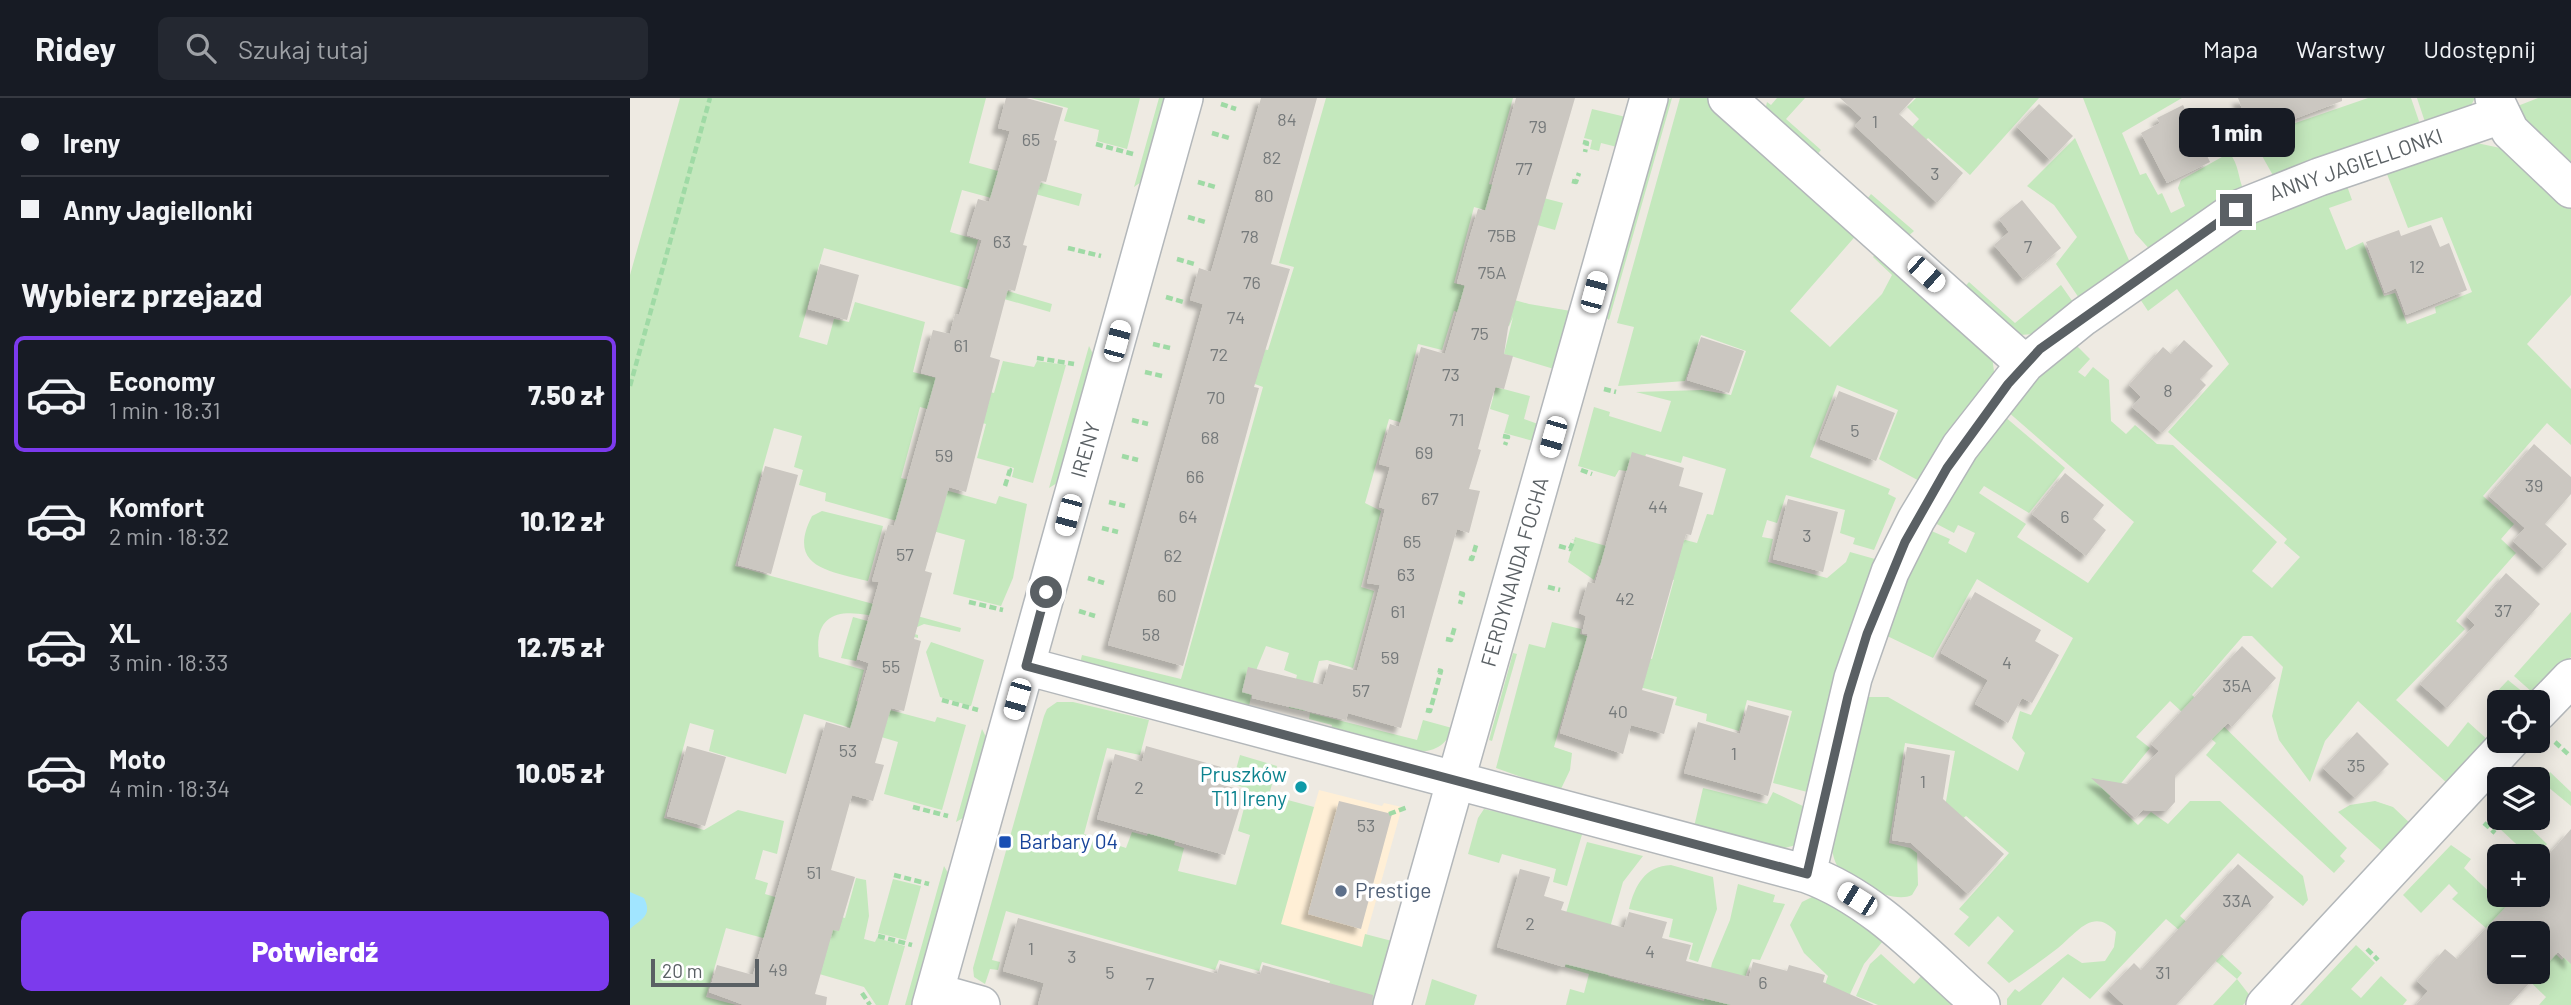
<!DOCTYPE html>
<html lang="pl">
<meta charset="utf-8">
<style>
body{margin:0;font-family:Barlow,sans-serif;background:#242831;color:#f1f3f6;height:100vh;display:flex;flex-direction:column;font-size:26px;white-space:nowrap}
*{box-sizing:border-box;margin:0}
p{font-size:23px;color:#9ea1a6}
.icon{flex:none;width:38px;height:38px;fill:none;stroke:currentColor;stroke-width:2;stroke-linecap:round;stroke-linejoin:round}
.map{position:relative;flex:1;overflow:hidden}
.details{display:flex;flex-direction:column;background:#171b24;width:630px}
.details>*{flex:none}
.hud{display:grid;align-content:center;height:154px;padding:0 21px;background:#171b24}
.tools{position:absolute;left:1857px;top:592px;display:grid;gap:14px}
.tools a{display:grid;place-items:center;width:63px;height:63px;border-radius:10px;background:#171b24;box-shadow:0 4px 18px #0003;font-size:35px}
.scale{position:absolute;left:21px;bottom:18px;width:108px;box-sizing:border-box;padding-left:7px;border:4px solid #5a6064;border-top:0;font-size:19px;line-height:24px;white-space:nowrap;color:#5a6064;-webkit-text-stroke:5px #fff;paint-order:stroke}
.end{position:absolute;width:32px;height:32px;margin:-16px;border:9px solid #5a6064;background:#fff;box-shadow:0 0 0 4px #fff}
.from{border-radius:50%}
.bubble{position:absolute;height:49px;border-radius:10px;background:#171b24;box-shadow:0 4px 18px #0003;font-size:23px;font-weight:800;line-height:49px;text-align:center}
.car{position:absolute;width:21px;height:42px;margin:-21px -10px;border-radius:9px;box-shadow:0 0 5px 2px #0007;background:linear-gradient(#fff 24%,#345 0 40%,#fff 0 76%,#345 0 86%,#fff 0)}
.hud b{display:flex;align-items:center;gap:24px;height:66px;font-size:26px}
.hud b+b{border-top:2px solid #363941}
.hud i{width:18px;height:18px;background:#f1f3f6}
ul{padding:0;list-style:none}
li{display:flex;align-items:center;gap:21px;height:116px;margin:0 14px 10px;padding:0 7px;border:4px solid transparent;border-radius:10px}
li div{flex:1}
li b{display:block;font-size:26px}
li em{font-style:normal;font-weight:800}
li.active{border-color:#7c3aed}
li>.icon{width:63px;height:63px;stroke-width:1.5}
h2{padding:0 21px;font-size:32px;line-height:84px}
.primary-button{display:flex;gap:14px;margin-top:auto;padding:14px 21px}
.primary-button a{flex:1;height:80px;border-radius:10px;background:#7c3aed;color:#fff;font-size:28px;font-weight:800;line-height:80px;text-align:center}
header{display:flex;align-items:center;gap:42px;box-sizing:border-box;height:98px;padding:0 35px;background:#171b24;border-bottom:2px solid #363941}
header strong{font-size:33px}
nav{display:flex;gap:38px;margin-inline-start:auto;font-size:24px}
.search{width:490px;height:63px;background:#242831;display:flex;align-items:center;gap:18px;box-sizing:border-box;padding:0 24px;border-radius:10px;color:#9ea1a6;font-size:26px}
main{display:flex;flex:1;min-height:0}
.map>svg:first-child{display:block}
.commercial{fill:#ffefd6}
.green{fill:#c4e8bd}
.water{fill:#a1e5ff}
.building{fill:#cbc7c1;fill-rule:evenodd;filter:url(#shadow)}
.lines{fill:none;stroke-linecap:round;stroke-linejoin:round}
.minor-casing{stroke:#b3b7ba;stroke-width:40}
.path{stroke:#9fdaa5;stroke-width:4.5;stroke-dasharray:7 3.5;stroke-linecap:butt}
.minor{stroke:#fff;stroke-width:37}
.route{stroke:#5a6064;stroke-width:9}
.culture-dot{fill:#0f9aa8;stroke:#fff;stroke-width:2.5}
.transit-dot{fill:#1a4fb4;stroke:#fff;stroke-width:2.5}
.service-dot{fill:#5c6f8a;stroke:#fff;stroke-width:2.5}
.labels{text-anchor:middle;stroke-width:7;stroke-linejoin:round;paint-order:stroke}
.number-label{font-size:18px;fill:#767a7b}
.street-label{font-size:21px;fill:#5a6064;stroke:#fff}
.culture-label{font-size:21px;fill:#0d838f;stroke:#fff;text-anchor:end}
.transit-label{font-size:21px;fill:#164399;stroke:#fff;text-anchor:start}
.service-label{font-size:21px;fill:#4e5e75;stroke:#fff;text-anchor:start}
</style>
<header>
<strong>Ridey</strong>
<div class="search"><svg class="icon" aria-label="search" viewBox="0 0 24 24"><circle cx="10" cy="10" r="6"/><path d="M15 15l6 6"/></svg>Szukaj tutaj</div>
<nav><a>Mapa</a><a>Warstwy</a><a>Udostępnij</a></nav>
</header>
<main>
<section class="details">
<div class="hud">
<b><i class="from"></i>Ireny</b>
<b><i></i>Anny Jagiellonki</b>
</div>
<h2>Wybierz przejazd</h2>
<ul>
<li class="active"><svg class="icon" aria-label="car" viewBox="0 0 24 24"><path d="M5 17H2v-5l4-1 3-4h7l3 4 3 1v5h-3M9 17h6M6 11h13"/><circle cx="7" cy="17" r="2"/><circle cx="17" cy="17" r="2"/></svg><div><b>Economy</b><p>1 min · 18:31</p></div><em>7.50 zł</em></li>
<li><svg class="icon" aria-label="car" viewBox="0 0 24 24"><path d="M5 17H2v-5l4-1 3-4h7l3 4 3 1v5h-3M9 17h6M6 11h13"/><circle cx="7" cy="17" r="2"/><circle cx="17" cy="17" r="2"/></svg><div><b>Komfort</b><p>2 min · 18:32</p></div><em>10.12 zł</em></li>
<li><svg class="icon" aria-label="car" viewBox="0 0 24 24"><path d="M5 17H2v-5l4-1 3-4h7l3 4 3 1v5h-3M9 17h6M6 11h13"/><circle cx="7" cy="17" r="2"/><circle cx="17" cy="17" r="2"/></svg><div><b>XL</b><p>3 min · 18:33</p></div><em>12.75 zł</em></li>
<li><svg class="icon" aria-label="car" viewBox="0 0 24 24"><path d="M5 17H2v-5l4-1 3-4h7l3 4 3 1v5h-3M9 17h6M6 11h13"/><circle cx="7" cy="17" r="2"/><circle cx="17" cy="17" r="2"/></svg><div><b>Moto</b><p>4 min · 18:34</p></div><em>10.05 zł</em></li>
</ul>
<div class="primary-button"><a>Potwierdź</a></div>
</section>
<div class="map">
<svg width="1941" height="907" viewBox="0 0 1941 907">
<defs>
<filter id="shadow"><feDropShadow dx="-6" dy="6" stdDeviation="2" flood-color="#0004"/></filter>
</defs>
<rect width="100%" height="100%" fill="#eeeae2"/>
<path class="commercial" d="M689,692L752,708L754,705L772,709L733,849L650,827Z"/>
<path class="green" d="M50,0H356L339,65L452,96L449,108L398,94L394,109L332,92L320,134L348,142L337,181L422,206L420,214L194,150L169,239L197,247L204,221L219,224L225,204L295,224L283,274L364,295L373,263L404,269L407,263L436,267L403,385L382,379L384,370L347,360L356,326L290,309L271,380L366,406L369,398L397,406L383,480L371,508L323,496L335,442L195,403L196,395L169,387L173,372L164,369L172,338L144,330L105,468L331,530L330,534L294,526L285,530C249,520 180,491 189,559L234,572L226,603L305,624L307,619L336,627L312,712L254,696L268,644L174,616L156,676L79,653L84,632L60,625L34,720L74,732L108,712L154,723L147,756L133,752L125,781L138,785L135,796L215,820L226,780L236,782L239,818L234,841L245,844L247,840L275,848L258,907H246L234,889L179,873L184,854L96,830L76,899L106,907H0V177Z
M401,0H510L497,51L467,43L469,32L434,23L438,10Z
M529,0H535L511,84L504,89Z
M696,0H883L859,86L933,105L925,132L844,109L824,185L899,206L941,213L924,271L874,256L883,219L879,228L824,213L812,252L788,246L776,292L801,298L791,330L759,321L735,405L751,413L731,489L744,493L723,570L697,562L689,563L675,613L659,610L667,577L654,572L659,555L636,548L627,570L618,613L449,569L452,557L551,581L633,289L614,282L624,250L638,252L664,169L649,165Z
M1042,0L979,222L973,217L1035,3Z
M1050,0H1078L1229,134L1160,213L1200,249L1252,196L1262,177L1243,159L1249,152L1362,258L1365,281L1293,385L1249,361L1268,312L1207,287L1180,359L1260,391L1258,396L1266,400L1244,452L1223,446L1225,440L1210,435L1215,412L1156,397L1147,425L1137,422L1132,439L1143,441L1138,464L1197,480L1216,464L1220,454L1252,463L1181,695L1143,685L1162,613L1117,602L1109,633L1076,623L1077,616L1045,607L1047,599L946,572L924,649L942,655L940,672L930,693L866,670L899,546L915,550L922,524L951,531L950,536L977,544L976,549L1022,561L1044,482L1000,470L998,475L969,467L964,482L938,464L945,439L990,452L1044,439L1067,445L1077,416L1083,417L1096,371L1053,358L1051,365L1016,356L1010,375L989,372L985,379L948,368L964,309L980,314L979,318L1031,334L1041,303L1006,294L1072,292L1101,297L1116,253L1071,237L1055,283L988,288L1004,229L987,225Z
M1147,0H1175L1156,21L1191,52L1184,60L1134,17L1137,4L1141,7Z
M1286,0H1409L1340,77L1298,40L1272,68L1258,55L1289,21L1277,9Z
M1453,0H1552L1492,35L1510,77L1516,75L1528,97L1532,95L1541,115L1555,108L1548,90L1551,82L1599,55C1609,65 1608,81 1614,93L1522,154L1505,135Z
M1738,0H1781L1791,29L1645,81L1622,40Z
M1787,0H1845L1838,13L1796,27Z
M1908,0H1941V75L1880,11Z
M962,11L996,19L987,49L971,45L969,53L960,51L962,42L954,40Z
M1445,40L1502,169L1451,203L1426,166L1447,139L1424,107L1397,88Z
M1842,44L1875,51L1941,111V197L1897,246L1941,291V347L1917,325L1853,398L1884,426L1871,441L1886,455L1826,523L1835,531L1766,602L1818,649L1838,624L1859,643L1819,687L1728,603L1695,643L1680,684L1649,642L1642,618L1653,569L1622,538H1613L1562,597L1717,750L1710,758L1715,763L1704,775L1576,657L1586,645L1540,603L1506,639L1520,650L1479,700L1508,727L1521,714L1538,726L1560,703H1590L1673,778L1678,802L1673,808L1608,755L1550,818L1612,875L1607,881L1621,899L1613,907H1583L1607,881L1536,821L1460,901L1433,879L1411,907H1377V901L1385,891L1389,894L1438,856L1452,865L1475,863L1484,849L1486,834C1463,808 1446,836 1428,850C1412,862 1396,874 1379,885L1357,865L1384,833L1368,818L1339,849L1324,836L1339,819L1329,811L1379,755L1336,718L1331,722L1315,709L1325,653L1275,645L1259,745L1280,750L1287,755L1288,787L1282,797C1264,806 1220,785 1208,769C1204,763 1203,756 1201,748L1234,599H1258L1388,673L1395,655L1382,640L1390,613L1401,617L1443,540L1347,481L1303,560L1253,536L1297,431L1320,441L1318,445L1336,455L1345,435L1328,427L1324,435L1301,423L1374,318L1435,370L1399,415L1354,388L1349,395L1396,426L1387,439L1458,485L1504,424L1377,313L1422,262L1443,244L1460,261L1448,274L1455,279L1463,269L1479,282L1481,323L1496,336L1505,327L1527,346L1543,347L1647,444L1622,473L1642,490L1670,459L1654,445L1657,441L1538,334L1599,266L1547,191L1518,213L1508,198L1610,125L1716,85L1722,102L1699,110L1716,152L1733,144L1754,198L1765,195L1777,226L1806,215L1805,209L1842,194L1812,119L1778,130L1755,71Z
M1241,96L1284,133L1275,141L1234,105Z
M1339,184L1385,225L1431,187L1445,207L1404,236L1390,237L1332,192Z
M459,248L463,256L427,385L419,390Z
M866,289L900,298L894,321L908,326L903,343L874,335L879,317L860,311Z
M192,413L253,428L238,483C199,473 156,469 182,418Z
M1941,514V559L1903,595L1884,578Z
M223,519L288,537V540L237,526L226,563L211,560Z
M301,544L354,562L341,608L310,599L296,554Z
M883,555L887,556L862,643L859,642Z
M1878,582L1899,599L1894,604H1869V612L1858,603Z
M427,604H443L519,622L510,657L477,650L454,736L496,750L502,734L517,738L521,724L548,732L544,747L554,750L548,773L606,787L620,737L608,733L619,691L602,686L610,657L647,668L639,697L684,709L651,826L732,849L735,836L762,843L744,907H707L694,904L700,883L632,864L629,873L589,862L585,872L376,813L362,862L370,864L368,872L360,871L355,886L344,879L343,870L414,618L417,611Z
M680,615L787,642L793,622L822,630C810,677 732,642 700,634L702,627L679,621Z
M352,631L356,639L333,720L326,724Z
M1920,674L1941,694V708L1912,684Z
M1073,690L1137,706L1143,694L1177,710L1166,747L1151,751L1064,729Z
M1745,703L1763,709L1783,728L1756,757L1708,714L1720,707Z
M854,711L953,733L937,788L923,784L926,771L872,756L869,765L838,756L848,720Z
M1879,719H1889L1917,746L1906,758H1899L1869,730Z
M957,744L1013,758L993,784L973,854L982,857L978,878L1074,903L1082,865L1100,822L1108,786L1145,797L1143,804L1155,806L1130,862L1122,861L1104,907H936L940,891L954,895L959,876L935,869L943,844L929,839Z
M1821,747L1841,761L1834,770L1903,835L1850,837L1856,830L1822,801L1828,795L1819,786L1791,815L1773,797Z
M1041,767L1083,779L1087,811L1068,864L1059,861L1063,845L1039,839L1043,821L999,811C1005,787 1015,768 1041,767Z
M314,768L318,775L281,907H275Z
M263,781L291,788L276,842L248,835Z
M1184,798L1215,813L1253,843L1234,866L1215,907H1188L1198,878L1174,855L1160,827L1172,804Z
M1908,839L1932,862L1934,859L1941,865V907H1909L1916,899L1889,873H1908Z
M1726,847L1745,865L1721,891L1731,900L1751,878L1777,902L1773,907H1670Z
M1251,856L1284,886L1292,877L1325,907H1248L1226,898L1240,866Z
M802,881L847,897L844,907H795Z"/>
<path class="water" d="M0,794L14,800C23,818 11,821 0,831Z"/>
<path class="building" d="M376,0H396L433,10L424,42L427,43L416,84L411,83L393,147L397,148L385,193L378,191L360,259L370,262L336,394L319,389L295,473L302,475L284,541L291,543L274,613L261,610L245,665L254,667L243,703L222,697L201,772L225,779L209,833L203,832L185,896L197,899L196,907H114L79,894L87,867L123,877L196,624L220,631L239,565L227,561L249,484L242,483L258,427L264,428L306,279L291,275L303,232L320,236L325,216L329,217L352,142L337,137L348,101L359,104L380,33L368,30Z
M631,0H687L641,166L660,171L624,289L629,290L553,568L478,547L573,206L560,202L569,170L581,174Z
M886,0H945L878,230L874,256L883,258L874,291L865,289L848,351L851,352L839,391L850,393L839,435L827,431L771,630L718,615L716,622L622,600L623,597L612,594L618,569L693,587L699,566L727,573L750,487L737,485L755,411L749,409L760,369L749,366L760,326L769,329L791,249L815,256L835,187L827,185L837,148L848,111L855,113Z
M1210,0H1284L1269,16L1333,75L1307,105L1225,28L1232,20Z
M1608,0H1712V3L1622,37Z
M1409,6L1443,38L1420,62L1387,29Z
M1553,7L1580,64L1537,85L1511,35L1530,25L1527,20Z
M1392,102L1431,150L1393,181L1364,147L1379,134L1369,121Z
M1801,127L1810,149L1819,145L1837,192L1776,217L1766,190L1755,195L1736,144L1769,132L1771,138Z
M190,166L229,177L217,222L178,211Z
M1071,239L1114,253L1099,295L1057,282Z
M1554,242L1583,268L1570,281L1576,287L1532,335L1502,309L1511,299L1499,287L1533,249L1541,256Z
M1209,293L1265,315L1246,363L1190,341Z
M1904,346L1941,379V396L1915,426L1937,446L1914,471L1883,443L1895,430L1859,398Z
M1002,354L1054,370L1049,388L1073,395L1061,437L1056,436L1012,592L1044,601L1034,636L1001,627L993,656L930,635L958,536L952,535L956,518L949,515L958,484L965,486Z
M135,368L168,377L141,476L108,467Z
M1435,375L1474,407L1463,421L1476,432L1456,458L1402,416Z
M1158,401L1208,414L1193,474L1143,461Z
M1876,475L1910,506L1817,610L1790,586L1845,527L1837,519Z
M1345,494L1411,532L1405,543L1429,557L1402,605L1392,600L1378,625L1345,606L1358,582L1311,555Z
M1612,548L1646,580L1602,629L1598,625L1545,678V704L1537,713L1513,712L1505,720L1461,680L1497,686L1529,653L1521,646Z
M1118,607L1159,618L1138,698L1054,675L1068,624L1110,636Z
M1727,634L1759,666L1725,700L1693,670Z
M57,648L96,659L75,728L37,718Z
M516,648L591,669L586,685L615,693L595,757L467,721L485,656L512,664Z
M1277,649L1320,657L1313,701L1374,756L1338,796L1281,745L1262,742Z
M709,703L762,716L731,831L678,816Z
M1941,731V866L1928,854L1879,907H1786L1798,893L1787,883L1815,851L1827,861L1888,796H1908V769ZM1869,835H1908V873H1869Z
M1608,766L1644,799L1546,907H1494L1478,892L1504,865L1511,872Z
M890,771L920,779L914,798L934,804L931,812L994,830L999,814L1037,824L1032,840L1061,847L1056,863L1119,879L1123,864L1157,873L1159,867L1195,877L1193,884L1244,907H1101L935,866L934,869L867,849Z
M388,820L587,876L590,866L630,877L633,867L743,897L742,907H408L414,885L373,873Z"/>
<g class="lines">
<g class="minor-casing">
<path id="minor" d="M1097,0L1395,266
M1864,0L1880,33L1941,91
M396,568L1177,776C1246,801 1297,860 1351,907
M1908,614L1941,580
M1177,776L1223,580L1260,474L1286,422L1330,349L1395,266L1453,219L1606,112L1689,79L1871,17
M305,894L351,907
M301,907L554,0
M762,907L1019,0
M1635,907L1881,642"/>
</g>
<path class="path" d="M591,6L606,11
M582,35L599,40
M953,44L957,45L955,54
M466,46L503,56
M942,83L946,84L949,75
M568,84L585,89
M558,119L575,124
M438,150L471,158
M547,161L564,166
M536,199L553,204
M523,246L540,250
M407,260L444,266
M515,274L532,278
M0,288L80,0
M974,291L986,294
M502,322L518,326
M873,338L878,339L875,347
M492,358L508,362
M951,372L962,376
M375,388L380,372L376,371
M479,404L495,408
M472,430L488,434
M929,448L940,451L944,442
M839,460L842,461L847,444
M458,480L474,485
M918,489L930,492
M829,495L833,496L830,506
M339,504L373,512
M449,513L465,518
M816,541L821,542L825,528
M312,602L348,612
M796,612L800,613L811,573L807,572
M1925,644L1938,656
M1908,684L1910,686
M283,709L318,718
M759,716L778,709
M1854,725L1865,735
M264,777L299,786
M248,838L282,847
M1737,851L1748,862
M232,895L240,907"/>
<use href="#minor" class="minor"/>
</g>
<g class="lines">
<path class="route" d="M416,494L396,568L1177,776L1218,598L1237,536L1275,444L1317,370L1378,286L1410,251L1606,112"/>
</g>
<circle class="culture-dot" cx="671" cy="689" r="7"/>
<rect class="transit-dot" x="368" y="737" width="14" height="14" rx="3.5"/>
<circle class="service-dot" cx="711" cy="793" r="7"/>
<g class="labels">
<g class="number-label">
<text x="657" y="28">84</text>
<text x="1245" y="30">1</text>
<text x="908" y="35">79</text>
<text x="401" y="48">65</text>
<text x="642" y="66">82</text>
<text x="894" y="77">77</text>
<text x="1305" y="82">3</text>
<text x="634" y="104">80</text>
<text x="872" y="144">75B</text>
<text x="620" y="145">78</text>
<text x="372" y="150">63</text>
<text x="1398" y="155">7</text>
<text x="1787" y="175">12</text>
<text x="862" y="181">75A</text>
<text x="622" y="191">76</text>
<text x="606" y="226">74</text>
<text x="850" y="242">75</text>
<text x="331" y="254">61</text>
<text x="589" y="263">72</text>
<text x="821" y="283">73</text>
<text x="1538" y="299">8</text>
<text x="586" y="306">70</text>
<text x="827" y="328">71</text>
<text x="1225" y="339">5</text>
<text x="580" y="346">68</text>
<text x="794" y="361">69</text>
<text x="314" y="364">59</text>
<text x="565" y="385">66</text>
<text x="1904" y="394">39</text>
<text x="800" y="407">67</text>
<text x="1028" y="415">44</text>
<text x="558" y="425">64</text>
<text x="1435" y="425">6</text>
<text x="1177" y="444">3</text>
<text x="782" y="450">65</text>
<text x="275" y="463">57</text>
<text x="543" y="464">62</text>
<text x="776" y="483">63</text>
<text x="537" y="504">60</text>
<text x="995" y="507">42</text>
<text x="1873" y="519">37</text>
<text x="768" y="520">61</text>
<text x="521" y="543">58</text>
<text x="760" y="566">59</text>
<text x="1377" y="571">4</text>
<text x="261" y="575">55</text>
<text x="1607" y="594">35A</text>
<text x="731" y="599">57</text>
<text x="988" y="620">40</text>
<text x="218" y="659">53</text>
<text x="1104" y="662">1</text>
<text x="1726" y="674">35</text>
<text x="1293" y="690">1</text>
<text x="509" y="696">2</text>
<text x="736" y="734">53</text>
<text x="184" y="781">51</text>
<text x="1607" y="809">33A</text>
<text x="900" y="832">2</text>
<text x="401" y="857">1</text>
<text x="1020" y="860">4</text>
<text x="442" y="865">3</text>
<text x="148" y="878">49</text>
<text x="480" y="881">5</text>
<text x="1533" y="881">31</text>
<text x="1133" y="891">6</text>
<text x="520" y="892">7</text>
</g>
<g class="street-label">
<text transform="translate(1726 67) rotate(-19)" y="7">ANNY JAGIELLONKI</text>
<text transform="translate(456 352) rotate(-74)" y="7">IRENY</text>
<text transform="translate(885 474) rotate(-74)" y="7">FERDYNANDA FOCHA</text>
</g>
<g class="culture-label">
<text x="657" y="684">Pruszków<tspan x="657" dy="24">T11 Ireny</tspan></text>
</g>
<g class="transit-label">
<text x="389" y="751">Barbary 04</text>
</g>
<g class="service-label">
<text x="725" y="800">Prestige</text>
</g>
</g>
</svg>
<div class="tools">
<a><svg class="icon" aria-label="locate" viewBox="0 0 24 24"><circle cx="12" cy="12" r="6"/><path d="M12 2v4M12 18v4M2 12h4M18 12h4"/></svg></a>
<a><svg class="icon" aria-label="layers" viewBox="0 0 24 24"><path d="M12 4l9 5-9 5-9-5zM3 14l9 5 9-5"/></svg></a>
<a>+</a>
<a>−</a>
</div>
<div class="scale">20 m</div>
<i class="end from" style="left:416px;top:494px"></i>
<i class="end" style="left:1606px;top:112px"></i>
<div class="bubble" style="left:1549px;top:10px;width:116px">1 min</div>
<i class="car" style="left:1296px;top:176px;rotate:132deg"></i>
<i class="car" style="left:964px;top:194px;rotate:15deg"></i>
<i class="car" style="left:487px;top:243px;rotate:15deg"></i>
<i class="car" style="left:923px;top:339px;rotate:196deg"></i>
<i class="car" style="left:438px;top:417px;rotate:195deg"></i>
<i class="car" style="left:387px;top:601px;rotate:196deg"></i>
<i class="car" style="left:1227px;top:801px;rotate:302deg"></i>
</div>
</main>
